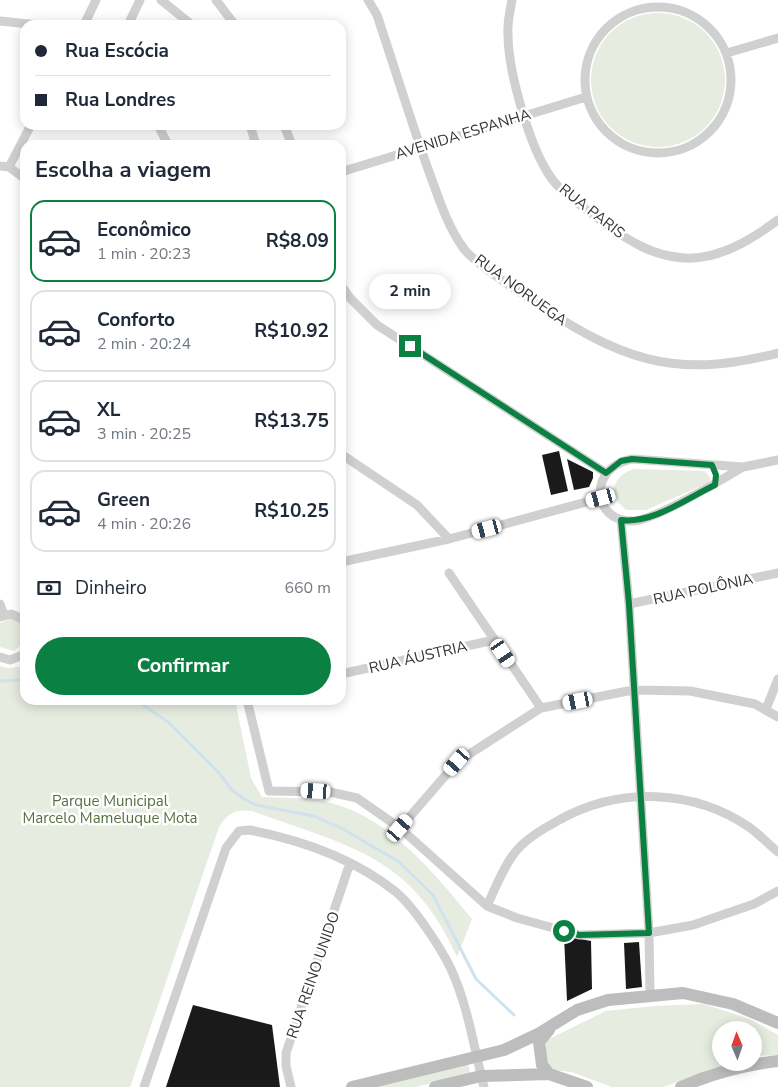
<!DOCTYPE html>
<html lang="pt">
<meta charset="utf-8">
<style>
body{margin:0;font-family:"Nunito Sans",sans-serif;background:#f2f2f3;color:#1f2937;height:100vh;display:flex;flex-direction:column;font-size:19px;white-space:nowrap}
*{box-sizing:border-box;margin:0}
p{font-size:16px;color:#747a83}
.icon{flex:none;width:28px;height:28px;fill:none;stroke:currentColor;stroke-width:2;stroke-linecap:round;stroke-linejoin:round}
.map{position:relative;flex:1;overflow:hidden}
.side{position:absolute;left:20px;top:140px;width:326px;height:565px;display:flex;flex-direction:column;background:#fff;border-radius:15px;box-shadow:0 2px 12px #0003}
.side>*{flex:none}
.hud{position:absolute;left:20px;top:20px;width:326px;height:110px;border-radius:15px;box-shadow:0 2px 12px #0003;display:grid;align-content:center;height:110px;padding:0 15px;background:#fff}
.needle{width:32px;rotate:358deg}
.controls{position:absolute;left:712px;top:1021px;display:grid;gap:10px}
.controls a{display:grid;place-items:center;width:50px;height:50px;border-radius:50%;background:#fff;box-shadow:0 2px 12px #0003;font-size:25px}
.end{position:absolute;width:22px;height:22px;margin:-11px;border:6px solid #0b8043;background:#fff;box-shadow:0 0 0 2px #fff}
.from{border-radius:50%}
.bubble{position:absolute;height:35px;border-radius:18px;background:#fff;box-shadow:0 2px 12px #0003;font-size:16px;font-weight:700;line-height:35px;text-align:center}
.car{position:absolute;width:15px;height:30px;margin:-15px -8px;border-radius:6px;box-shadow:0 0 4px 1px #0007;background:linear-gradient(#fff 24%,#345 0 40%,#fff 0 76%,#345 0 86%,#fff 0)}
.hud b{display:flex;align-items:center;gap:18px;height:48px;font-size:19px}
.hud b+b{border-top:1px solid #e0e1e3}
.hud i{width:12px;height:12px;background:#1f2937}
ul{padding:0;list-style:none}
li{display:flex;align-items:center;gap:15px;height:82px;margin:0 10px 8px;padding:0 5px;border:2px solid #e0e1e3;border-radius:15px}
li div{flex:1}
li b{display:block;font-size:19px}
li em{font-style:normal;font-weight:700}
li.current{border-color:#0b8043}
li>.icon{width:45px;height:45px;stroke-width:1.5}
h2{padding:0 15px;font-size:22px;line-height:60px}
.pay{display:flex;align-items:center;gap:12px;height:55px;padding:0 15px;font-size:19px}
.pay p{margin-inline-start:auto}
.action{display:flex;gap:10px;margin-top:auto;padding:10px 15px}
.action a{flex:1;height:58px;border-radius:30px;background:#0b8043;color:#fff;font-size:20px;font-weight:700;line-height:58px;text-align:center}
.map>svg:first-child{display:block}
.green{fill:#e6ecdf}
.lines{fill:none;stroke-linecap:round;stroke-linejoin:round}
.stream{stroke:#cfe2ee;stroke-width:3}
.building{fill:#1a1a1a}
.street{stroke:#d0d0d0;stroke-width:9}
.secondary{stroke:#bdbdbd;stroke-width:12}
.route{stroke:#0b8043;stroke-width:6}
.labels{text-anchor:middle;stroke-width:5;stroke-linejoin:round;paint-order:stroke}
.street-label{font-size:15px;fill:#333;stroke:#fff}
.park-label{font-size:15px;fill:#56703f;stroke:#fff}
</style>
<div class="map">
<svg width="778" height="1087" viewBox="0 0 778 1087">
<rect width="100%" height="100%" fill="#fff"/>
<path class="green" d="M591 80a67 67 0 1 1 134 0a67 67 0 1 1-134 0Z
M634,469L705,471L711,479L706,484L646,510H626L617,501L613,489C618,477 622,473 634,469Z
M10,619C24,621 25,629 25,642L14,651L0,647V623Z
M0,666L8,668L25,666V700H235L251,778L262,797C285,798 309,797 331,803C390,818 435,874 472,919L457,957C412,855 348,846 252,811C236,809 228,812 219,827L130,1087H0Z
M704,1004L750,1019L778,1035V1055L754,1056V1030H721V1062L732,1063L663,1087H612L572,1072L552,1070C545,1059 543,1052 547,1040L606,1011L654,1006Z
M468,1064L470,1073L416,1087H371Z"/>
<g class="lines">
<path class="stream" d="M0,681L25,680
M136,700L168,722L219,773L232,790L244,799L256,805L314,816L343,829L399,862L433,895L476,979L514,1015"/>
</g>
<path class="building" d="M559,451L568,491L551,495L542,455Z
M567,459L593,472V478L589,487L574,490Z
M564,936L591,941L592,989L567,1001Z
M639,942L642,987L626,989L624,943Z
M193,1005L272,1025L280,1087H166Z"/>
<g class="lines">
<path class="street" d="M161,0L192,25
M216,0L235,25
M368,0L377,15C394,66 410,118 428,169C438,196 447,226 464,249C476,264 513,288 530,299C618,358 671,381 778,353
M512,0C510,11 507,23 508,34C508,71 531,156 556,184C569,198 587,210 603,222C627,240 654,257 685,258C719,260 752,239 778,220
M585 80a73 73 0 1 1 146 0a73 73 0 1 1-146 0Z
M0,21L38,25
M84,25L96,0
M128,25L140,0
M727,53L778,38
M158,125L168,145
M250,125L256,145
M284,125L292,145
M0,166L9,167L25,179
M9,167L31,125
M341,172L586,97
M341,285L350,298L377,325L606,473
M341,454L417,505L449,539
M632,459L743,467C723,479 653,521 633,521C591,522 588,467 632,459Z
M743,467L778,460
M621,520L629,604L649,933L650,994
M341,562L449,539L601,498
M449,573L541,708
M0,604L4,615
M629,604L778,573
M0,617L11,614L25,620
M0,657L10,660L25,654
M341,674L494,640
M247,700L269,791L330,792L357,798L400,828L487,906L517,918L579,935L649,933L693,925L754,904L778,891
M766,709L778,679
M400,828L457,762L541,708L633,690L690,691L755,704L778,717
M487,906C495,889 502,870 513,855C524,839 545,828 561,819C620,787 693,789 749,827C759,834 768,844 778,852
M144,1087L226,848L239,831L250,830C301,840 355,859 396,892C414,907 441,948 451,969C468,1006 474,1048 484,1087
M291,1087L286,1066V1053L350,863"/>
<path class="secondary" d="M549,1074L542,1065L539,1042L549,1030
M352,1087L504,1050L538,1034L577,1010L608,1000L683,993L733,1004L778,1023
M435,1087L481,1076L549,1074L587,1087
M681,1087C713,1073 744,1065 778,1061"/>
</g>
<g class="lines">
<path class="route" d="M410,346L606,473L621,461L632,459L712,465L716,475L715,485C687,498 653,524 621,520L629,604L649,933L579,935L564,931"/>
</g>
<g class="labels">
<g class="street-label">
<text transform="translate(463 134) rotate(-17)" y="5">AVENIDA ESPANHA</text>
<text transform="translate(592 211) rotate(38)" y="5">RUA PARIS</text>
<text transform="translate(521 290) rotate(36)" y="5">RUA NORUEGA</text>
<text transform="translate(703 589) rotate(-12)" y="5">RUA POLÔNIA</text>
<text transform="translate(418 657) rotate(-13)" y="5">RUA ÁUSTRIA</text>
<text transform="translate(313 975) rotate(-71)" y="5">RUA REINO UNIDO</text>
</g>
<g class="park-label">
<text x="110" y="806">Parque Municipal<tspan x="110" dy="17">Marcelo Mameluque Mota</tspan></text>
</g>
</g>
</svg>
<div class="controls">
<a><svg class="needle" viewBox="-14 -14 28 28"><path d="M0-13l5 13h-10z" fill="#e53935"/><path d="M0 13l5-13h-10z" fill="#747a83"/></svg></a>
</div>
<i class="end from" style="left:564px;top:931px"></i>
<i class="end" style="left:410px;top:346px"></i>
<div class="bubble" style="left:369px;top:274px;width:82px">2 min</div>
<i class="car" style="left:601px;top:498px;rotate:255deg"></i>
<i class="car" style="left:487px;top:529px;rotate:255deg"></i>
<i class="car" style="left:503px;top:653px;rotate:146deg"></i>
<i class="car" style="left:578px;top:701px;rotate:259deg"></i>
<i class="car" style="left:457px;top:762px;rotate:221deg"></i>
<i class="car" style="left:316px;top:791px;rotate:273deg"></i>
<i class="car" style="left:400px;top:828px;rotate:41deg"></i>
<div class="hud">
<b><i class="from"></i>Rua Escócia</b>
<b><i></i>Rua Londres</b>
</div>
<section class="side">
<h2>Escolha a viagem</h2>
<ul>
<li class="current"><svg class="icon" aria-label="car" viewBox="0 0 24 24"><path d="M5 17H2v-5l4-1 3-4h7l3 4 3 1v5h-3M9 17h6M6 11h13"/><circle cx="7" cy="17" r="2"/><circle cx="17" cy="17" r="2"/></svg><div><b>Econômico</b><p>1 min · 20:23</p></div><em>R$8.09</em></li>
<li><svg class="icon" aria-label="car" viewBox="0 0 24 24"><path d="M5 17H2v-5l4-1 3-4h7l3 4 3 1v5h-3M9 17h6M6 11h13"/><circle cx="7" cy="17" r="2"/><circle cx="17" cy="17" r="2"/></svg><div><b>Conforto</b><p>2 min · 20:24</p></div><em>R$10.92</em></li>
<li><svg class="icon" aria-label="car" viewBox="0 0 24 24"><path d="M5 17H2v-5l4-1 3-4h7l3 4 3 1v5h-3M9 17h6M6 11h13"/><circle cx="7" cy="17" r="2"/><circle cx="17" cy="17" r="2"/></svg><div><b>XL</b><p>3 min · 20:25</p></div><em>R$13.75</em></li>
<li><svg class="icon" aria-label="car" viewBox="0 0 24 24"><path d="M5 17H2v-5l4-1 3-4h7l3 4 3 1v5h-3M9 17h6M6 11h13"/><circle cx="7" cy="17" r="2"/><circle cx="17" cy="17" r="2"/></svg><div><b>Green</b><p>4 min · 20:26</p></div><em>R$10.25</em></li>
</ul>
<div class="pay"><svg class="icon" aria-label="cash" viewBox="0 0 24 24"><path d="M3 7h18v10H3z"/><circle cx="12" cy="12" r="2"/></svg>Dinheiro<p>660 m</p></div>
<div class="action"><a>Confirmar</a></div>
</section>
</div>
